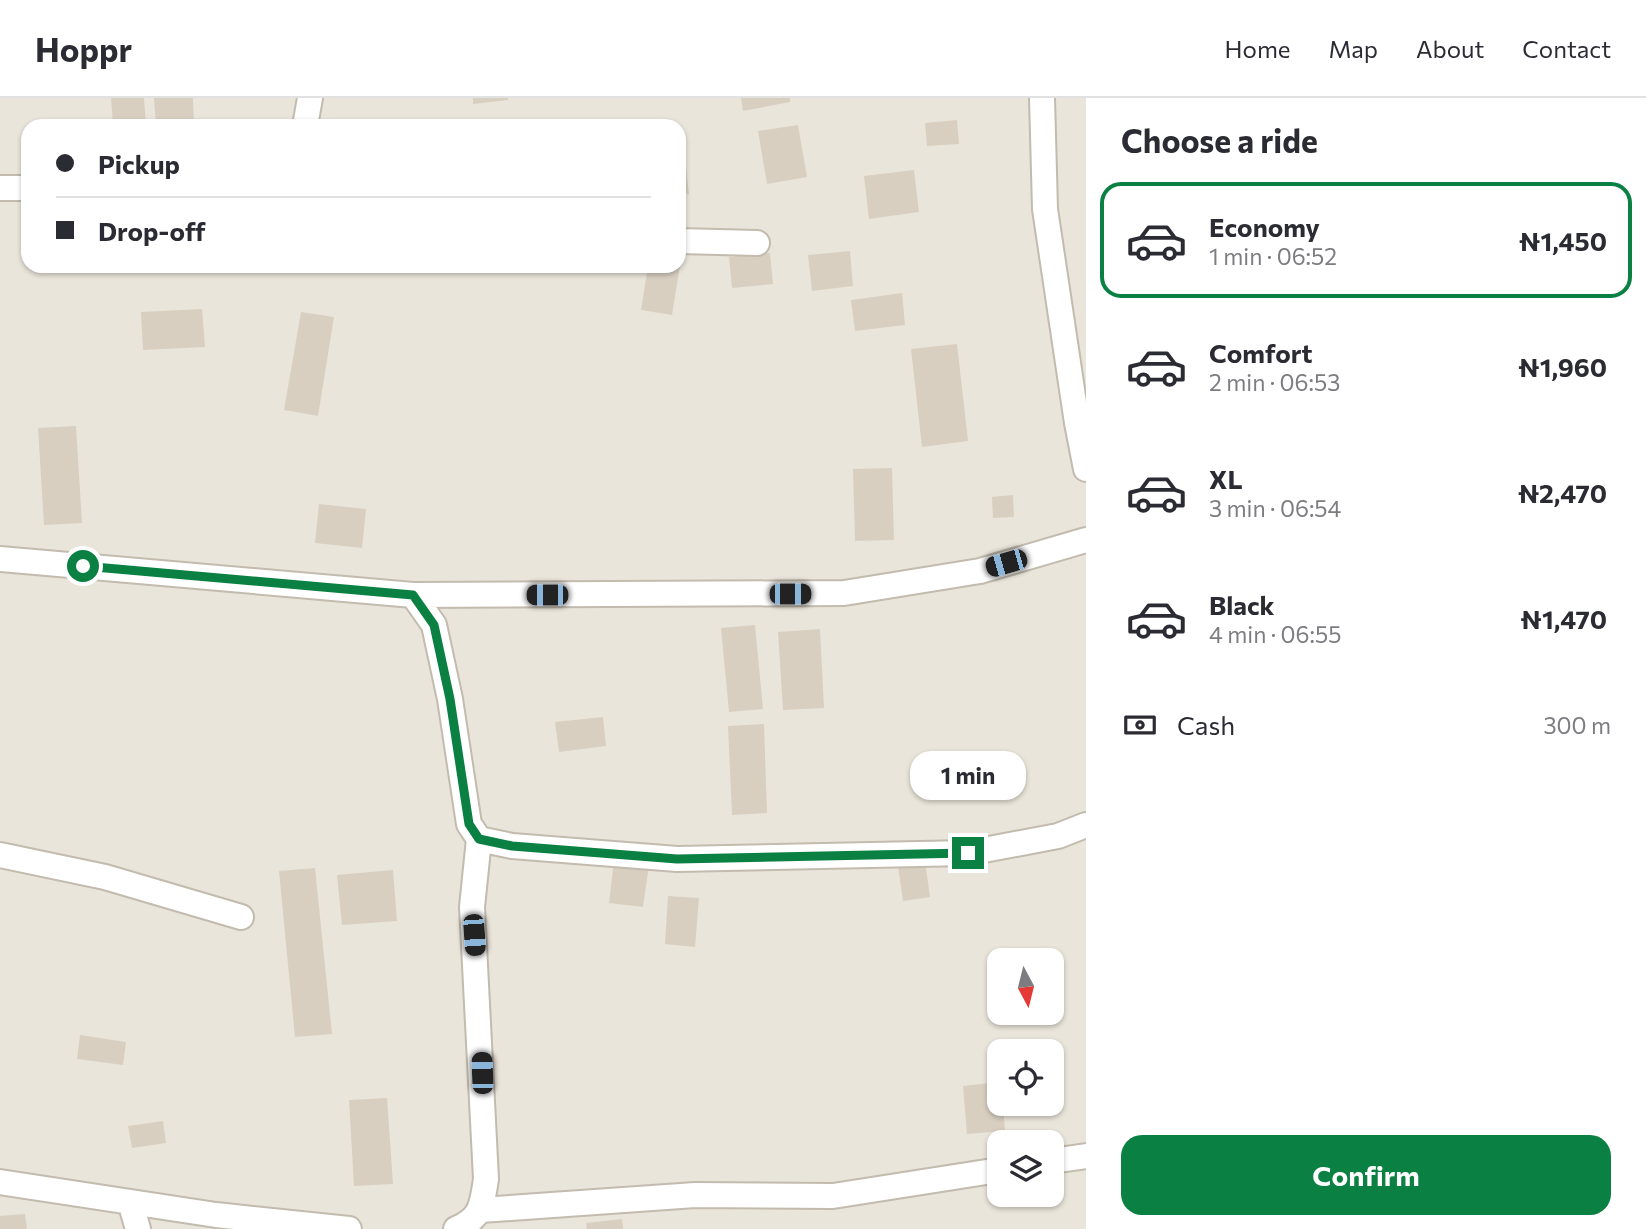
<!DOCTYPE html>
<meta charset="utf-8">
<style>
body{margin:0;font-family:Commissioner,sans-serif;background:#f7f7f7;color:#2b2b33;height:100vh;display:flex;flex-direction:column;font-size:26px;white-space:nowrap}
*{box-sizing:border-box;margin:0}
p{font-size:23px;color:#7c7c81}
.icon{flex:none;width:38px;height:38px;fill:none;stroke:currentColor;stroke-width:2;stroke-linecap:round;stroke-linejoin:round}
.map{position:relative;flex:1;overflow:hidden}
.details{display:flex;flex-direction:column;background:#fff;width:560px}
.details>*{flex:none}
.top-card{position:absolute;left:21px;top:21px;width:665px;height:154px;border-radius:21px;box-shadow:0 2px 5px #0004;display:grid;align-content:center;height:154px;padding:0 35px;background:#fff}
.needle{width:46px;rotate:173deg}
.buttons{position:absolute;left:987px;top:850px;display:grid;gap:14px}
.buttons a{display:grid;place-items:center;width:77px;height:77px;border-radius:14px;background:#fff;box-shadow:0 2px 5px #0004;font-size:35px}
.end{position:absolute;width:32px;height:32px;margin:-16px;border:9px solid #0b8043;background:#fff;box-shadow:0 0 0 4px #fff}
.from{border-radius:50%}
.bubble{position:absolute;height:49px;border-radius:21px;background:#fff;box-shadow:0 2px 5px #0004;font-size:23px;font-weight:700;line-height:49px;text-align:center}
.car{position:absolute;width:21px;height:42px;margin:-21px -10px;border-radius:9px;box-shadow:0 0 5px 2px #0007;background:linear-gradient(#222 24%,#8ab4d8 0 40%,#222 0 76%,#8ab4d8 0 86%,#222 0)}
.top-card b{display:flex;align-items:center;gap:24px;height:66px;font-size:26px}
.top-card b+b{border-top:2px solid #e1e1e2}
.top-card i{width:18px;height:18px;background:#2b2b33}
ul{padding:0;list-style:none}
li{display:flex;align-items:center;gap:21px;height:116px;margin:0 14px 10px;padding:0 21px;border:4px solid transparent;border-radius:21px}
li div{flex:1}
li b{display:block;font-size:26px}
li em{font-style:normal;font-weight:700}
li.active{border-color:#0b8043}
li>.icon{width:63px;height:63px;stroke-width:1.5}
h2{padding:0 35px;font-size:32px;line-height:84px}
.pay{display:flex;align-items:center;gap:18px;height:77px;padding:0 35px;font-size:26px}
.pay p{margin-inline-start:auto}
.cta{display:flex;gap:14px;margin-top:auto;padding:14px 35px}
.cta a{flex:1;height:80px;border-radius:21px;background:#0b8043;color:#fff;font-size:28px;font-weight:700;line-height:80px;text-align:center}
header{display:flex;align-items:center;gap:42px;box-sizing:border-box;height:98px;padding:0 35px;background:#fff;border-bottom:2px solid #e1e1e2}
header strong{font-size:33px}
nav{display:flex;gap:38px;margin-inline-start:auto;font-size:24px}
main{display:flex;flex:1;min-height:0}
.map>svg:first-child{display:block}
.residential{fill:#eae5da;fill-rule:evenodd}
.building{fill:#d8cfc1}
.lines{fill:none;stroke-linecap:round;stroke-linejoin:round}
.street-casing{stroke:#c2bbae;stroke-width:28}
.street{stroke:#fff;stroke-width:24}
.route{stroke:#0b8043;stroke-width:9}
</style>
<header>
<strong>Hoppr</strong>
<nav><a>Home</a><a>Map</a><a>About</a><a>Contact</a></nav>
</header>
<main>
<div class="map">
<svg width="1086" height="1131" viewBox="0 0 1086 1131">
<rect width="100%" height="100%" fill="#f6f3ec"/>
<path class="residential" d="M0,0H1086V1131H0ZM28,28H679V168H28ZM999,863H1052V915H999ZM999,954H1052V1006H999ZM999,1045H1052V1097H999Z"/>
<path class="building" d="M111,0H144L146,28H113Z
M154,0H193L194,28H156Z
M473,0H508V2L473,6Z
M741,0H790V4L743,13Z
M957,22L959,46L927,48L925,25Z
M798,27L807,79L767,86L758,33Z
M683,46L689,96L679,97V47Z
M914,72L919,114L869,121L864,78Z
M850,153L853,188L812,193L808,157Z
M770,155L773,186L732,190L729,159Z
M648,168H680L672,217L641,212Z
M902,195L905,227L855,233L851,202Z
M202,211L205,249L143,252L141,214Z
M301,214L334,219L318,318L284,312Z
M957,246L968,343L922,349L911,251Z
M76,328L82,425L44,427L38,330Z
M892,370L894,442L855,443L853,371Z
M1013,397L1014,419L993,420L992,399Z
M319,406L366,411L362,450L315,445Z
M755,527L763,611L729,614L721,530Z
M820,531L824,610L783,612L778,534Z
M603,619L606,648L559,654L555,624Z
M764,626L767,715L732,717L728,628Z
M614,763L649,767L643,809L609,805Z
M925,763L930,799L903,803L898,768Z
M315,770L332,936L295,939L279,773Z
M393,772L397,823L342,827L337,777Z
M668,798L699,800L695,849L665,846Z
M80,937L126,944L123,967L77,961Z
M999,984V1006H1003L1005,1033L967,1036L963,988Z
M387,1000L393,1086L354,1088L349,1002Z
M163,1023L166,1045L132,1050L128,1028Z
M25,1116L27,1131H0V1118Z
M622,1121L623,1131H587L586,1125Z"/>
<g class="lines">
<g class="street-casing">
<path id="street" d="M1042,0L1045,111L1077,325L1086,371
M305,28L310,0
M0,90H28
M679,143L757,145
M0,461L413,497L844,495L980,473L1086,442
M413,497L434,527L450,601L469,726L479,741L472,809L486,1081C482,1106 482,1120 456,1131
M479,741L512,748L677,761L968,755L1058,738L1086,727
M0,757L105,779L241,819
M1052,1063L1086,1058
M0,1084L216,1117L349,1131
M130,1104L138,1131
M481,1112L695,1097L833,1098L999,1072"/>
</g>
<use href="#street" class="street"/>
</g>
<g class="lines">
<path class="route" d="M83,468L413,497L434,527L450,601L469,726L479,741L512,748L677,761L968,755"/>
</g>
</svg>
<div class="buttons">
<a><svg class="needle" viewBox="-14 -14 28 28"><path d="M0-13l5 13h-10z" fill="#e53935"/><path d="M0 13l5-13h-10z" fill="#7c7c81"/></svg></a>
<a><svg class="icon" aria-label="locate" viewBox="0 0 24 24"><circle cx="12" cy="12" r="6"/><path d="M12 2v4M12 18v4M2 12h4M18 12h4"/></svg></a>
<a><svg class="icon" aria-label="layers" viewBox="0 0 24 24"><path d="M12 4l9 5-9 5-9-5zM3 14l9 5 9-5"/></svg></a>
</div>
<i class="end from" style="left:83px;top:468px"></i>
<i class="end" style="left:968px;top:755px"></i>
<div class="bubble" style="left:910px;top:653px;width:116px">1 min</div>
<i class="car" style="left:1006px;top:465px;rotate:254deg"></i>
<i class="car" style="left:790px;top:496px;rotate:90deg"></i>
<i class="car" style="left:547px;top:497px;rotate:270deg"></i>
<i class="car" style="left:474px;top:837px;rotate:176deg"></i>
<i class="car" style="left:482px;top:975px;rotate:358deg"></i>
<div class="top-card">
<b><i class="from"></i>Pickup</b>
<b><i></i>Drop-off</b>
</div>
</div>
<section class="details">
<h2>Choose a ride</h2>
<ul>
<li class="active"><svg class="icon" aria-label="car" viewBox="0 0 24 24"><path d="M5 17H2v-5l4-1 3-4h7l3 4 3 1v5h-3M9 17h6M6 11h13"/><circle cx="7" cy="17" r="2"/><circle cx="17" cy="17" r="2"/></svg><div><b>Economy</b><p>1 min · 06:52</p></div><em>₦1,450</em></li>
<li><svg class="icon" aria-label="car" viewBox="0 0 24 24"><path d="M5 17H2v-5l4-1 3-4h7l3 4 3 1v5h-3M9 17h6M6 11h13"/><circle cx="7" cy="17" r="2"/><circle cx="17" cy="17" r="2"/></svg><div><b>Comfort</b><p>2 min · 06:53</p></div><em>₦1,960</em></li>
<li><svg class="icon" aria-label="car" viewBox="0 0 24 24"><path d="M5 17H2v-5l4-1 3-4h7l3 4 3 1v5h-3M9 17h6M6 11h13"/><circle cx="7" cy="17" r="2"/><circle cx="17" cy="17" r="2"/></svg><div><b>XL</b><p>3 min · 06:54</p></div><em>₦2,470</em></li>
<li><svg class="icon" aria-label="car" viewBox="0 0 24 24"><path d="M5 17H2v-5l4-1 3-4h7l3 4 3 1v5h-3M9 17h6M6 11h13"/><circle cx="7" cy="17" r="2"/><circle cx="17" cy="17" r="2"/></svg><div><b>Black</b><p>4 min · 06:55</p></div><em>₦1,470</em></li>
</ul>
<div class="pay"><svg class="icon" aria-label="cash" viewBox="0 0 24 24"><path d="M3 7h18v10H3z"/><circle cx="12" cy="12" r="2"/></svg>Cash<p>300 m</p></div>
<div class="cta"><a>Confirm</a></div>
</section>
</main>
